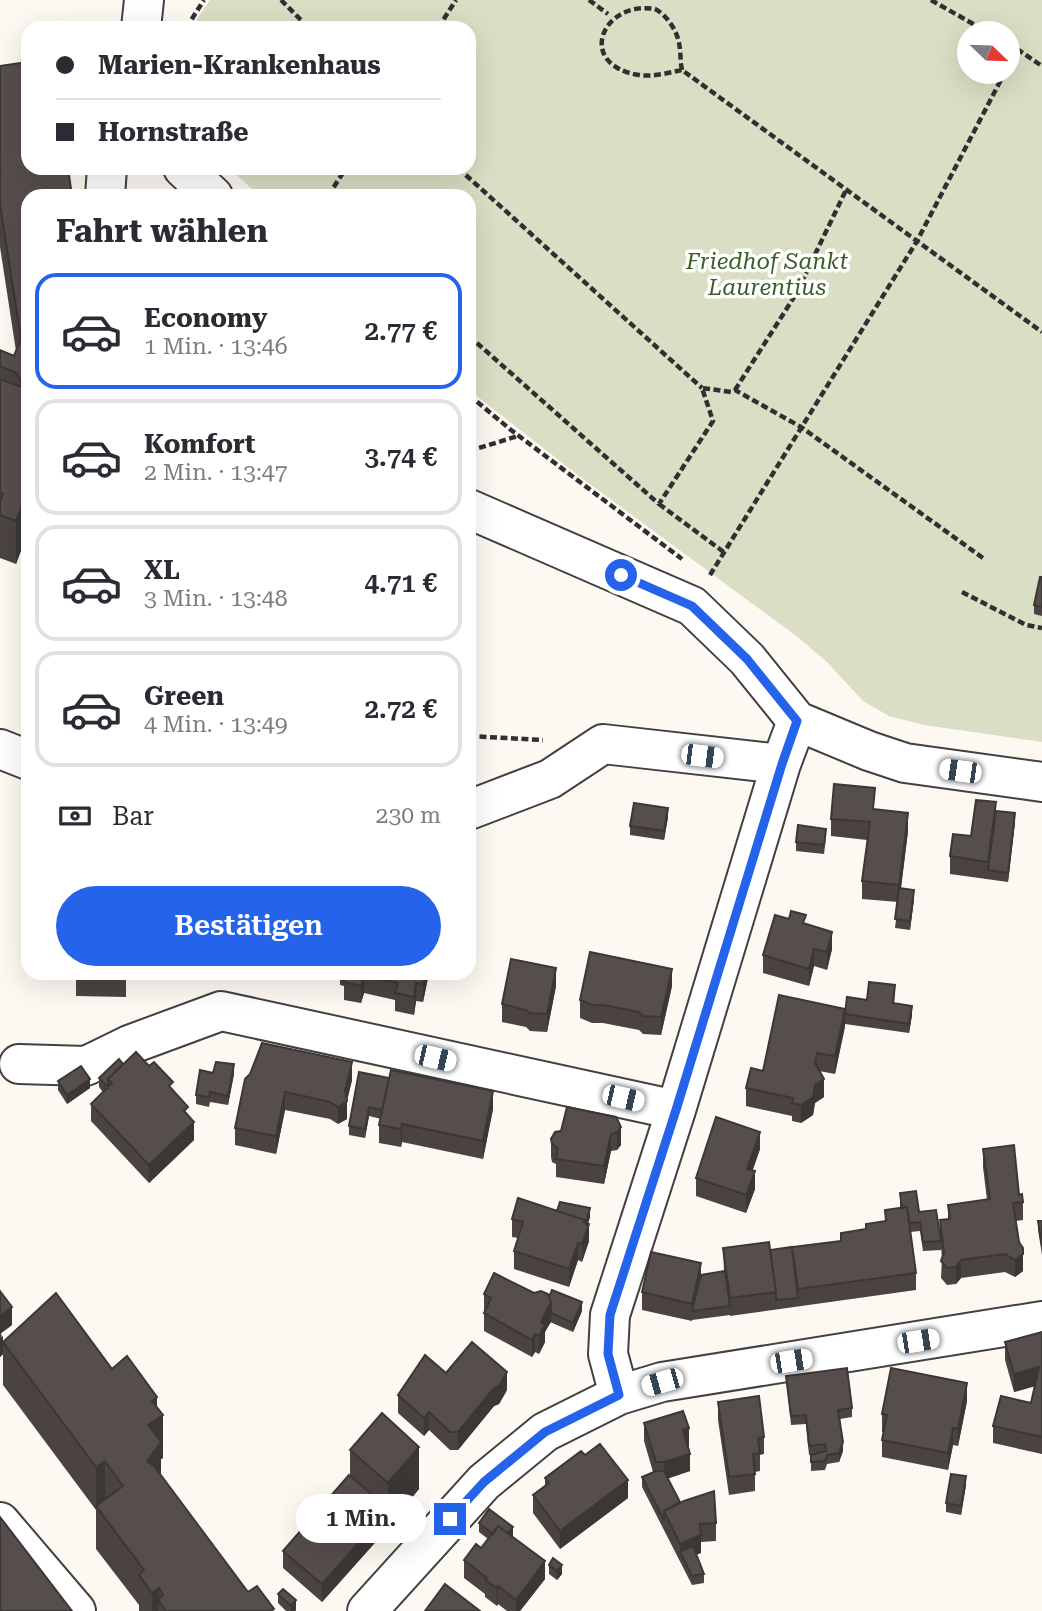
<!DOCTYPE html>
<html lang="de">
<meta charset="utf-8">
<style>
body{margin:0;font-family:"Roboto Serif",serif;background:#f7f7f7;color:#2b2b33;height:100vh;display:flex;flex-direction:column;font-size:26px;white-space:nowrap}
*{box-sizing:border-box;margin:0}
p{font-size:23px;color:#7c7c81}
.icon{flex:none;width:38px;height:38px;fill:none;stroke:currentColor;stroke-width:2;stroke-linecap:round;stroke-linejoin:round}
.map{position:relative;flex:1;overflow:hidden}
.drawer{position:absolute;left:21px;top:189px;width:455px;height:791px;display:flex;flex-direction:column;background:#fff;border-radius:21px;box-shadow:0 7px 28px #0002}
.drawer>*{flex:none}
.hud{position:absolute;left:21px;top:21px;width:455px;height:154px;border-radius:21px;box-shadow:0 7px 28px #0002;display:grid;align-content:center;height:154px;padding:0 35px;background:#fff}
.needle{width:46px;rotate:113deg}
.controls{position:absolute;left:957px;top:21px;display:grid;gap:14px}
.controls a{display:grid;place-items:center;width:63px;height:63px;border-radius:50%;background:#fff;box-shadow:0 7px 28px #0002;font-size:35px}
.end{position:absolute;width:32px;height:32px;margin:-16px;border:9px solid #2563eb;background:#fff;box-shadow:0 0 0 4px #fff}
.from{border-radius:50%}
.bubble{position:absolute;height:49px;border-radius:24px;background:#fff;box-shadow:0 7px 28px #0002;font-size:23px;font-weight:600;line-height:49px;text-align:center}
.car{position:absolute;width:21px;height:42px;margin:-21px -10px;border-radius:9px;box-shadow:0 0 5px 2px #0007;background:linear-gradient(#fff 24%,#345 0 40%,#fff 0 76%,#345 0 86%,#fff 0)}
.hud b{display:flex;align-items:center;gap:24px;height:66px;font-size:26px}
.hud b+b{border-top:2px solid #e1e1e2}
.hud i{width:18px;height:18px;background:#2b2b33}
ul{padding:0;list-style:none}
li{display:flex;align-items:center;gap:21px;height:116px;margin:0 14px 10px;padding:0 21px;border:4px solid #e1e1e2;border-radius:21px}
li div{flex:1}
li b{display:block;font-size:26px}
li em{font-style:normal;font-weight:600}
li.current{border-color:#2563eb}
li>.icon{width:63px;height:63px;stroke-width:1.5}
h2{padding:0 35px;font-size:32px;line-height:84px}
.pay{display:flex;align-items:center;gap:18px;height:77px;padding:0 35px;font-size:26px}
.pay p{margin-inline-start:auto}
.primary-button{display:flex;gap:14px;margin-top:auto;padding:14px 35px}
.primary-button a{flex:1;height:80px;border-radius:42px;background:#2563eb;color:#fff;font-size:28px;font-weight:600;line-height:80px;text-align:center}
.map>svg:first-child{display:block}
.cemetery{fill:#d9dec4;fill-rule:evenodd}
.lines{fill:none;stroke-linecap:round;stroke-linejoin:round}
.minor-casing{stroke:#414141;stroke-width:42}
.path{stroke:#303030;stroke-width:4.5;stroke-dasharray:7 3.5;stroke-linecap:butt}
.minor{stroke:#fff;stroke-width:38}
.wall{fill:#4a4341}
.shaded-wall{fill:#3c3735}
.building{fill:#564e4c;stroke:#3c3735;stroke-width:2}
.route{stroke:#2563eb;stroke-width:9}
.labels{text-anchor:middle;stroke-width:7;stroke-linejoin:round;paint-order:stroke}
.park-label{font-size:23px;font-style:italic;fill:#3a5f26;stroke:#fff}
</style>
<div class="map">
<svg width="1042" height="1611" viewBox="0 0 1042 1611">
<rect width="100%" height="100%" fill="#fdf9f2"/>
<path class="cemetery" d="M210,0H1042V742L924,725L889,716L863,701L826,661L795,635L587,482L469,390V196H260L229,168H469V28H191ZM970,33H1008V72H970Z"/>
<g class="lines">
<g class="minor-casing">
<path id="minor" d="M141,28L144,0
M183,168L213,196
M105,196L107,168
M469,509L692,606L747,659L797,721L869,751L905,763L1042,782
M0,749L28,760
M469,810L550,779L603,744L781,764
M19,1064L86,1066L129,1045L221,1011L676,1110
M619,1395L608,1354L610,1315L676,1110L781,764L797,721
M0,1522L76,1611
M367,1611L484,1482L545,1432L619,1395L662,1382L1042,1321"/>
</g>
<path class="path" d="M281,0L309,28
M589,0L608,14
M931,0L989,33
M186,28L204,0
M438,28L456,0
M1008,44L1017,49L1008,67
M1017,49L1042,66
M682,70C680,62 681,52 679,43C677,31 667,15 655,9C602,0 575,65 639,75C652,77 668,73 682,70L1042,332
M458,168L702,388
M328,196L346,168
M469,336L659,504L713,421L702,388L731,392L735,390L801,427L983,558
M735,390L796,294L846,190
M469,395L511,430L682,559
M469,451L518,436
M659,504L725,553
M710,575L917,241L1005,72
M962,592L1026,625L1042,628
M469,736L543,740"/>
<use href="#minor" class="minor"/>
</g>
<path class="wall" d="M0,66L28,196V547L23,545L16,564L0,558V350L14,356L16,351L0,247Z
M1042,577V616L1034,614V605Z
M875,809L908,831L901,889L914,899L910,930L895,928L898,902L862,899V881L867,840L831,836V819Z
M996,811L1015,822L1008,882L950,874V856Z
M668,817L664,840L630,835V826Z
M826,838L824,854L796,851V842Z
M789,919L806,924L832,949L827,970L814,966L809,986L763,973V955Z
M76,973H126V997L76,996Z
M340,973H429L423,1002L416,1001L414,1015L395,1011V1000L364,993L361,1003L344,1000V986L340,985Z
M556,986L547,1032L530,1031L526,1027L502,1022V1004Z
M672,986L661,1035L643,1034L639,1030L603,1023H592L580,1018V1000Z
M895,994L894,1003L912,1015L909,1033L845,1024L835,1074L819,1071L824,1097L815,1103L813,1115L801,1123L792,1121V1116L746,1106V1088L763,1071L845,1009L867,1000Z
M123,1064L173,1091L188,1115L194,1140L149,1183L91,1121V1104L103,1092L99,1087V1078Z
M359,1072L493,1109L483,1159L402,1142L401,1147L379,1143V1125L381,1119L369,1116L365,1138L349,1135V1126Z
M213,1073L234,1074L228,1105L210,1102L209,1107L196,1104V1095Z
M245,1079L352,1080L347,1100V1119L338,1124L330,1119L285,1110L276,1154L235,1145V1128Z
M58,1081L90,1088L67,1104L58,1090Z
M616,1117L621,1145L617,1150L611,1151L604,1184L556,1177V1164L552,1162L551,1157V1139Z
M760,1149L752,1171L755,1189L746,1213L696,1196V1178Z
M983,1149L1019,1195L1023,1202V1220L1016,1221L1023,1266V1271L1015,1277L1005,1272L961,1278L956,1284L947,1285L941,1278L942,1257L941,1248V1250L923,1251L920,1231L910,1232L916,1273V1290L730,1316V1315L692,1320V1318V1321L642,1310V1292L701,1275L724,1272L723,1248L770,1250L841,1241L885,1222V1210L900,1208V1193L940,1232V1220L948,1219V1205L987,1200L983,1167Z
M557,1211L590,1217L588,1223L589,1241L582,1262L578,1260L569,1287L514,1269V1251L518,1238L512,1237V1219Z
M1038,1221H1042V1255L1038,1230Z
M0,1291L12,1325L1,1333L3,1342L112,1369L157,1408L163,1458L161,1459V1475L248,1592L274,1611H139V1605L96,1549V1510L3,1385V1354L0,1357Z
M534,1293L549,1297L582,1311L573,1332L550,1322L545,1332V1342L539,1354L535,1352L532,1357L484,1331V1294Z
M1042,1332V1454L993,1443V1426L1031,1403L1035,1386L1014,1392L1005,1360V1342Z
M446,1373L507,1390L499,1404L494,1406L458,1450H450L429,1430L424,1436L398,1413V1395Z
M786,1376L852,1408V1417L840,1419L843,1451L839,1462L827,1464L825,1470L811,1471V1455H809L806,1424L791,1425Z
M967,1401L958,1446L953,1445L948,1470L882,1457V1440L884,1432H882V1414Z
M718,1402L764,1437V1454L760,1455V1471L755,1472V1491L729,1495L718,1420Z
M644,1423L689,1446L690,1471L668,1478L680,1502L716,1523V1541L701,1542V1553L696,1554L704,1574V1583L692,1585L642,1487V1477L653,1472L644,1441Z
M350,1450L419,1489L389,1525V1527L322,1602L283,1568V1551L350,1475Z
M585,1455L628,1498L560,1549L533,1513V1495L545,1486V1478Z
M966,1485L961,1515L946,1512V1503Z
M479,1523L513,1536L512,1537L545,1579L520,1611H507L498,1604L497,1606L485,1597V1594L464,1578V1560L481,1548L488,1539L479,1532Z
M549,1565L562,1574L557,1580L549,1574Z
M278,1594L296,1610L295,1611H286L278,1603Z"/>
<path class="shaded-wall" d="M23,502V545L16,564V521Z
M668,808V817L664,840V831Z
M908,813V831L899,902V885Z
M1015,813V822L1008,882V873Z
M914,890V899L910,930V921Z
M832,932V949L827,970V952Z
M814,949V966L809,986V969Z
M556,968V986L547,1032V1014Z
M672,969V986L661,1035V1017Z
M425,973H429L423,1002V984Z
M364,976V993L361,1003V986Z
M416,983V1001L414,1015V997Z
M912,1006V1015L909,1033V1024Z
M845,1009V1027L835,1074V1056Z
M352,1062V1080L347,1101V1119L338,1124V1107L345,1091Z
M234,1064V1074L228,1105V1096Z
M90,1079V1088L67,1104V1095Z
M824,1079V1097L815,1103L813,1115L801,1123V1105L815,1085Z
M493,1091V1109L483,1159V1141Z
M285,1092V1110L276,1154V1136Z
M369,1107V1116L365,1138V1129Z
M194,1122V1140L149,1183V1165Z
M402,1124V1142L401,1147V1129Z
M621,1127V1145L617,1150V1132Z
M760,1132V1149L747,1187V1169Z
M611,1134V1151L604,1184V1166Z
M755,1171V1189L746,1213V1195Z
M590,1208V1217L585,1233L589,1224V1241L582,1262L584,1222Z
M578,1243V1260L569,1287V1269Z
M1023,1248V1271L1015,1277V1260Z
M961,1260V1278L956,1284V1267Z
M701,1263V1281L692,1311V1321V1304Z
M551,1302V1322L545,1332V1342L539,1354V1336L541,1322Z
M582,1302V1311L573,1332V1323Z
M12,1307V1325L0,1334V1316Z
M535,1334V1352L532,1357V1340Z
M3,1336V1354L0,1357V1339Z
M1039,1367V1385L1014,1392V1374Z
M507,1372V1390L499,1404L494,1406L458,1450V1432Z
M967,1383V1401L958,1446V1429Z
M157,1397V1419L163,1415V1458L161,1459V1485L147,1461L148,1425L152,1401Z
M429,1412V1430L424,1436V1418Z
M689,1428V1446L683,1448V1430Z
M953,1428V1445L948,1470V1453Z
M843,1442V1451L839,1462V1453Z
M419,1447V1489L389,1525V1527L322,1602V1584L388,1510V1483Z
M690,1454V1471L664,1480V1462Z
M105,1461V1504L96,1506V1510V1467Z
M966,1476V1485L961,1515V1506Z
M628,1480V1498L560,1549V1531Z
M513,1527V1536L504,1548V1539Z
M701,1535V1553L684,1560L680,1552V1544Z
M545,1561V1579L520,1611H516V1600Z
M562,1565V1574L557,1580V1571Z
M498,1586V1604L497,1606V1588Z
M159,1588L158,1611H152V1593Z
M296,1600V1610L295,1611H291V1606Z"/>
<path class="building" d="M28,62V168H68L72,196H28V504L23,502L16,521L0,515V502L3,494L0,493V379L24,388L17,373L0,366V350L14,356L21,339L0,204V66Z
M1040,577H1042V607L1034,605Z
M834,784L875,788L873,809L908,813L899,885L862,881L870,822L831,819Z
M976,800L996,802L988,862L950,856L953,834L971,836Z
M634,803L668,808L664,831L630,826Z
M996,811L1015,813L1008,873L988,870Z
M798,825L826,829L824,845L796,842Z
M899,888L914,890L910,921L895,919Z
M791,911L806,915L803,923L832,932L827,952L814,949L809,969L763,955L775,915L789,919Z
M590,952L672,969L661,1017L643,1016L639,1012L603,1005H592L580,1000Z
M511,959L556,968L547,1014L530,1013L526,1010L502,1004Z
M76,973H126V979H76Z
M346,973H425L423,984L416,983L414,997L395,993L398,983L364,976L361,986L344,982Z
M869,982L895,985L893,1003L912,1006L909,1024L845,1014L847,997L867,1000Z
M779,995L845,1009L835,1056L817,1053L815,1063L824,1079L815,1085L813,1097L801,1105L792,1103L793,1098L746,1088L751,1068L763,1071Z
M262,1043L352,1062L345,1091L347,1101L338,1107L330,1102L285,1092L276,1136L235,1128L245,1079L250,1074Z
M136,1052L149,1066L154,1062L173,1082L169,1086L188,1107L184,1111L194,1122L149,1165L91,1104L112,1083L108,1079Z
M119,1059L123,1064L108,1079V1087L99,1078Z
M216,1062L234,1064L228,1096L210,1092L209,1097L196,1095L200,1070L213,1073Z
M81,1066L90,1079L67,1095L58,1081Z
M391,1070L493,1091L483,1141L402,1124L401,1129L379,1125Z
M359,1072L389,1078L382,1110L369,1107L365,1129L349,1126Z
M567,1107L616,1117L621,1127L617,1132L611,1134L604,1166L556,1159L558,1148L552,1144L551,1139L555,1132L561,1131Z
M716,1117L760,1132L747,1169L755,1171L746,1195L696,1178Z
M1014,1145L1019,1195L1022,1194L1023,1202L1013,1203L1019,1242L1023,1248V1254L1015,1260L1005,1254L961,1260L956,1267L947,1268L941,1261L944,1252L940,1220L950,1219L948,1205L990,1199L983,1149Z
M916,1191L919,1212L936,1210L941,1241L923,1242L920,1222L909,1223L907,1207L902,1208L900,1193Z
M518,1198L585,1220L584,1222L589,1224L582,1244L578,1243L569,1269L514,1251L523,1222L512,1219Z
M560,1202L590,1208L586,1223L585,1220L557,1211Z
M907,1207L916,1273L798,1289L792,1247L841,1241V1233L866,1229V1224L886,1221L885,1210Z
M1038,1221H1042V1246Z
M769,1242L776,1292L730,1298L723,1248Z
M792,1247L798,1298L776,1300V1292L770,1250Z
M651,1252L701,1263L692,1304L642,1292Z
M725,1271L730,1306L692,1311L701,1275Z
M494,1273L534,1293L541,1291L548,1294L551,1302L541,1322L545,1325L539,1336L535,1334L532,1340L484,1313L491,1298L484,1294Z
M552,1290L582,1302L573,1323L551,1313V1302L549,1297Z
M0,1291L12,1307L0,1316Z
M56,1293L112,1369L127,1356L157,1397L152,1401L163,1415L148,1425L161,1442L147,1461L154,1466L248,1592L257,1586L274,1609L270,1611H166L158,1600L163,1595L159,1588L152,1593L139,1575L144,1570L96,1506L123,1486L105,1461L96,1467L3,1342Z
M1042,1332V1437L993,1426L1001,1396L1031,1403L1039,1367L1014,1374L1005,1342Z
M472,1342L507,1372L499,1386L494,1388L458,1432H450L429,1412L424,1418L398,1395L425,1355L446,1373Z
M847,1368L852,1408L838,1410L843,1442L839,1453L827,1455L825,1461L811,1462V1455L826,1451L825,1444L809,1446L806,1415L791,1416L786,1376Z
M891,1368L967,1383L958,1429L953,1428L948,1453L882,1440L887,1415L882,1414Z
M759,1396L764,1437L758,1438L760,1453L753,1454L755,1474L729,1477L718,1402Z
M683,1411L689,1428L683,1430L690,1454L664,1462H656L644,1423Z
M382,1413L419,1447L388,1483L350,1450Z
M600,1444L628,1480L560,1531L533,1495L549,1483L545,1478L581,1451L585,1455Z
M656,1471H664L680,1502L664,1511V1520L642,1477Z
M951,1474L966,1476L961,1506L946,1503Z
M349,1475L389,1509L322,1584L283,1551Z
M714,1491L716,1523L700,1524L701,1535L680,1544L664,1511L684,1501Z
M489,1509L513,1527L508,1533L498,1526L493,1534L479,1523Z
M0,1517L72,1611H0Z
M498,1526L545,1561L516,1600L498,1586L497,1588L485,1580L487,1578L464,1560L476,1544L481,1548Z
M693,1546L704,1574L692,1576L680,1552Z
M553,1558L562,1565L557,1571L549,1565Z
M445,1584L480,1611H425Z
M283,1589L296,1600L291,1606L278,1594Z"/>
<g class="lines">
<path class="route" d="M450,1519L484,1482L545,1432L619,1395L608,1354L610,1315L676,1110L782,764L797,721L747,659L692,606L621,575"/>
</g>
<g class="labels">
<g class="park-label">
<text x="767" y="269">Friedhof Sankt<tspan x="767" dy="26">Laurentius</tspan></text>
</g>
</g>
</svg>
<div class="controls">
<a><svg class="needle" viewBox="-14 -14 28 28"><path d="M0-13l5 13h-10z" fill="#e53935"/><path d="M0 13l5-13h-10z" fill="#7c7c81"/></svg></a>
</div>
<i class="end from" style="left:621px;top:575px"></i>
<i class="end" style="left:450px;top:1519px"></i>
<div class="bubble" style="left:296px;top:1494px;width:130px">1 Min.</div>
<i class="car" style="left:702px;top:756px;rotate:97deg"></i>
<i class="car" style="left:960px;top:771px;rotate:278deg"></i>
<i class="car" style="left:435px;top:1058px;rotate:103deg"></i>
<i class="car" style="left:623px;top:1098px;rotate:103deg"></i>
<i class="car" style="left:918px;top:1341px;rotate:81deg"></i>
<i class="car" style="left:791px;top:1361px;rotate:81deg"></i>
<i class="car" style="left:662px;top:1382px;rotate:254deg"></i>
<div class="hud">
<b><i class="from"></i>Marien-Krankenhaus</b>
<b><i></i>Hornstraße</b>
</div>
<section class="drawer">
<h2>Fahrt wählen</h2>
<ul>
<li class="current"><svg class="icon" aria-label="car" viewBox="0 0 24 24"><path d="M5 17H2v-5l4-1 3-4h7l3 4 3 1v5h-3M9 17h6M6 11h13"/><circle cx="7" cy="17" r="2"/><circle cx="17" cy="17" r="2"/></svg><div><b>Economy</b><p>1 Min. · 13:46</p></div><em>2.77 €</em></li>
<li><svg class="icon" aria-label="car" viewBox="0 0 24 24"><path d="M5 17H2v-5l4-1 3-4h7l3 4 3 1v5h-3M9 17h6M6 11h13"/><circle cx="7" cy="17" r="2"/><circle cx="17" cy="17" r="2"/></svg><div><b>Komfort</b><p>2 Min. · 13:47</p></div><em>3.74 €</em></li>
<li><svg class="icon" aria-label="car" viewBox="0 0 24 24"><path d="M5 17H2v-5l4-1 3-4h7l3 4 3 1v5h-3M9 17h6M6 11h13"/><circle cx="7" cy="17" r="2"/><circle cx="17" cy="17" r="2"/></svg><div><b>XL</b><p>3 Min. · 13:48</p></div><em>4.71 €</em></li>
<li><svg class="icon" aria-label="car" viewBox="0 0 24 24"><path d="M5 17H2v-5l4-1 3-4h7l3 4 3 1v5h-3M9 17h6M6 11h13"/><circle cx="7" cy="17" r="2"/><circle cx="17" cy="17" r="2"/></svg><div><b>Green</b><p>4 Min. · 13:49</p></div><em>2.72 €</em></li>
</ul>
<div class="pay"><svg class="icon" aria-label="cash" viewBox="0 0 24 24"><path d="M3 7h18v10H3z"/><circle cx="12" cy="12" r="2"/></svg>Bar<p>230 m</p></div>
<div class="primary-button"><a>Bestätigen</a></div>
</section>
</div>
